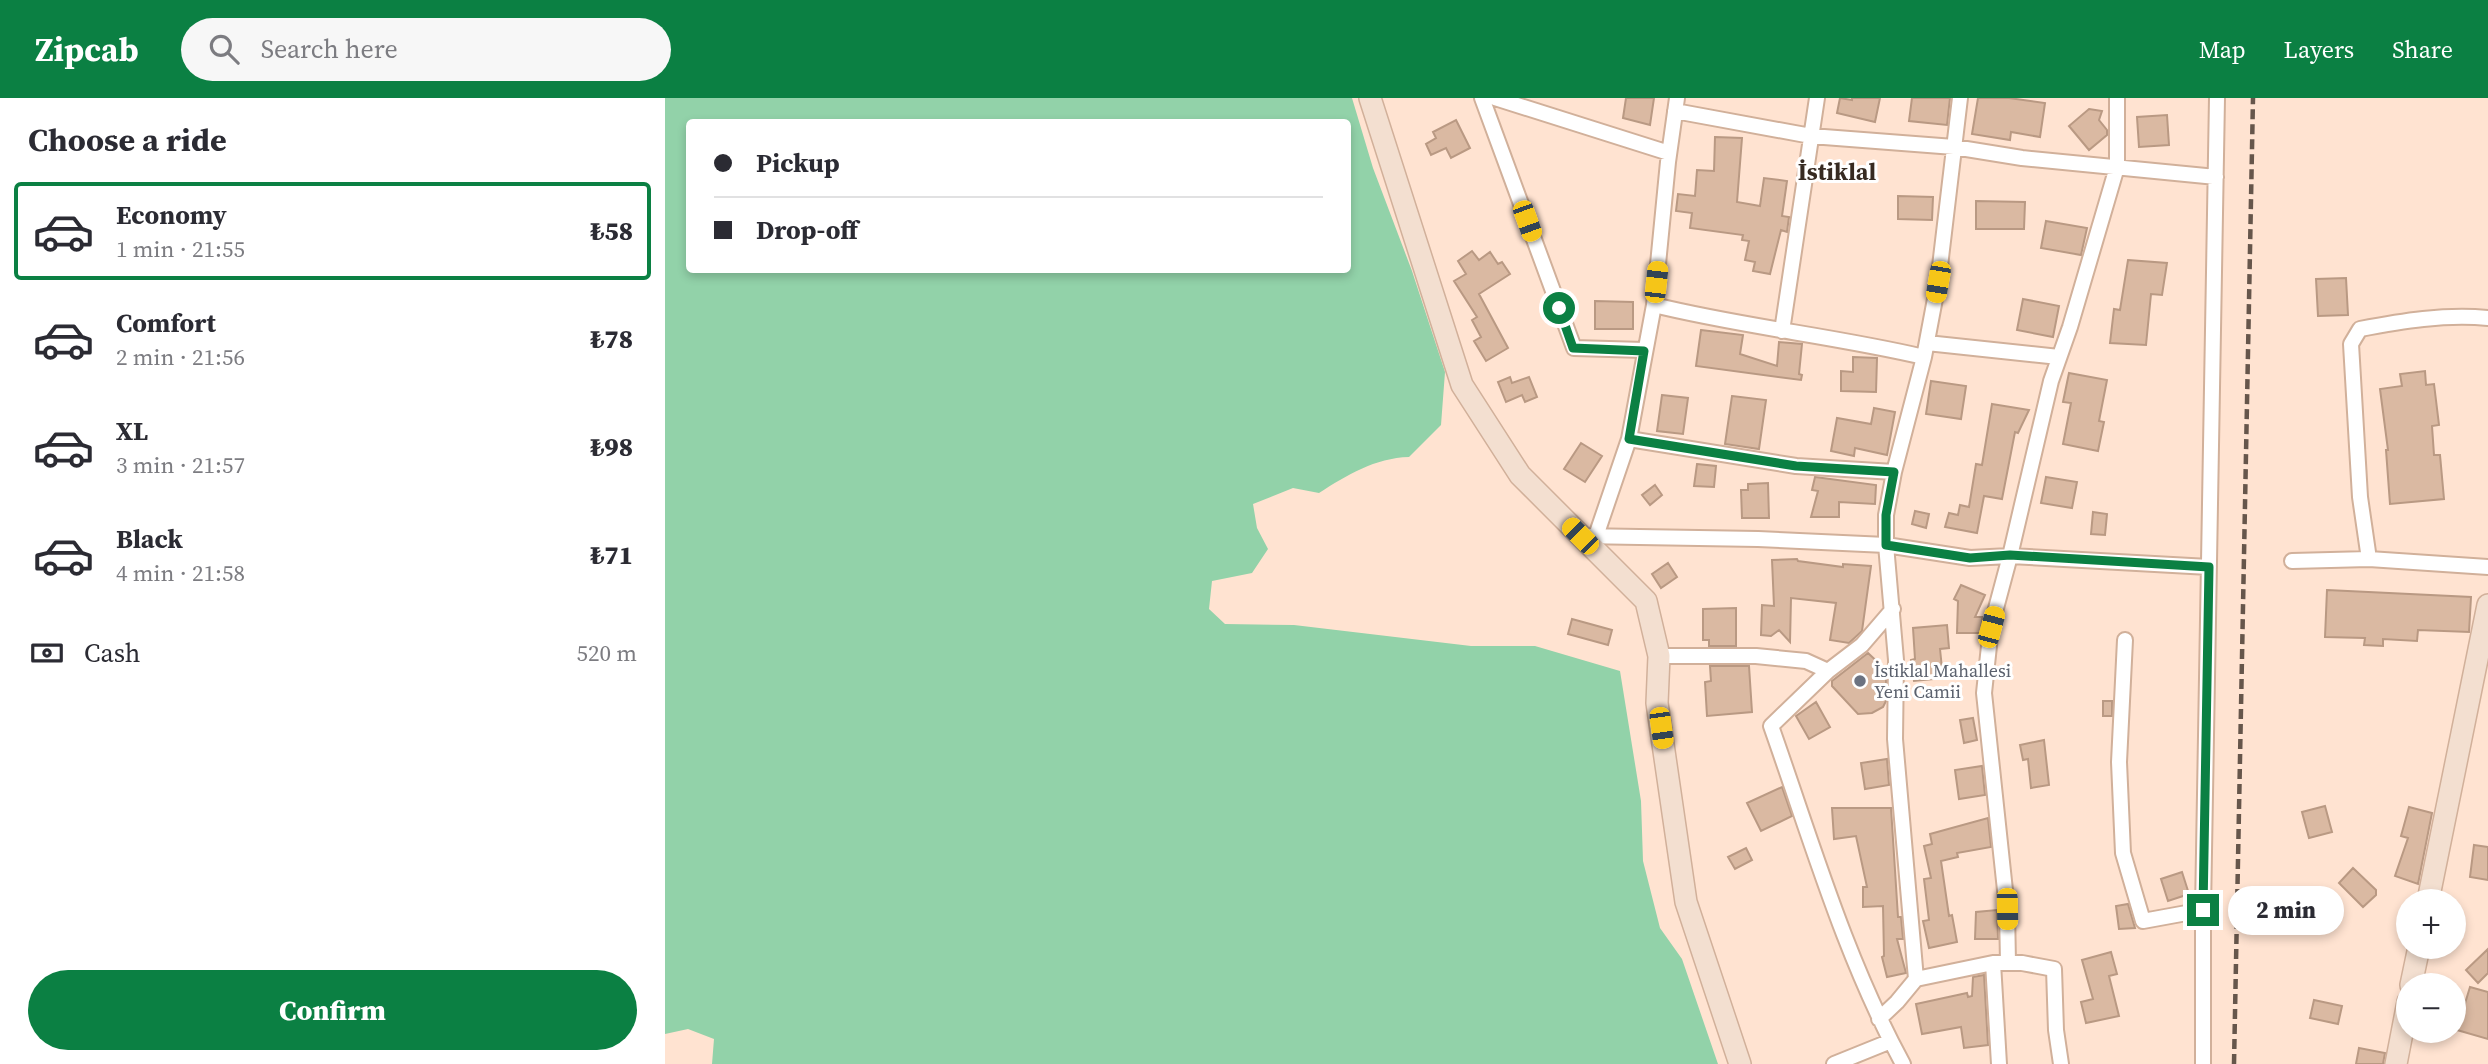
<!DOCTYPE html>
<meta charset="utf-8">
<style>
body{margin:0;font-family:"Source Serif 4",serif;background:#f7f7f7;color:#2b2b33;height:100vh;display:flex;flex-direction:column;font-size:26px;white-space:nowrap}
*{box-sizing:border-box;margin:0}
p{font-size:23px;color:#7c7c81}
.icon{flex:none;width:38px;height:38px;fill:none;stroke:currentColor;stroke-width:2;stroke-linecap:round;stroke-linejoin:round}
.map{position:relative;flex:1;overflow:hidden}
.drawer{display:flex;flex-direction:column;background:#fff;width:665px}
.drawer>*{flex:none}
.hud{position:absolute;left:21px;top:21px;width:665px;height:154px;border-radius:7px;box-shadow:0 4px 10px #0003;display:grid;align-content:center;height:154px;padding:0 28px;background:#fff}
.buttons{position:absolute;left:1731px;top:791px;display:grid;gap:14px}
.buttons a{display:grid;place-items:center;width:70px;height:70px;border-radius:50%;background:#fff;box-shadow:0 4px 10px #0003;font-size:35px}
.end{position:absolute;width:32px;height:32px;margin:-16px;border:9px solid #0b8043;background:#fff;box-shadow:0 0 0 4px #fff}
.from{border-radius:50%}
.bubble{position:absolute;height:49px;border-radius:24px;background:#fff;box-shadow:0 4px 10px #0003;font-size:23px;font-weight:800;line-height:49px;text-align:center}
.car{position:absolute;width:21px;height:42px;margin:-21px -10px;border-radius:9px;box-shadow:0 0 5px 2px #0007;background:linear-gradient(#f5c518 24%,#345 0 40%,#f5c518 0 76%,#345 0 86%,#f5c518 0)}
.hud b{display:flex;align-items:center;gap:24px;height:66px;font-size:26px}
.hud b+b{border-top:2px solid #e1e1e2}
.hud i{width:18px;height:18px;background:#2b2b33}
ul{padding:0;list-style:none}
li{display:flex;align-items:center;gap:21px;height:98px;margin:0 14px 10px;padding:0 14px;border:4px solid transparent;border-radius:7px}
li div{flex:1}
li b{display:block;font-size:26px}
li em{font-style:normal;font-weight:800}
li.on{border-color:#0b8043}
li>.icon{width:63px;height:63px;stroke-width:1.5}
h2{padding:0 28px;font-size:32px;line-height:84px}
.pay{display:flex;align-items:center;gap:18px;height:77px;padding:0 28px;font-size:26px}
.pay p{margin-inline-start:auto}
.action{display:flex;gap:14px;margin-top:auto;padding:14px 28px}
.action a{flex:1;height:80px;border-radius:42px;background:#0b8043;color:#fff;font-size:28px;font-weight:800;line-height:80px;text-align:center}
header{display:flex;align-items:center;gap:42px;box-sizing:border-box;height:98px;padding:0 35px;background:#0b8043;color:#fff}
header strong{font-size:33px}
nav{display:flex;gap:38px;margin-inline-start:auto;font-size:24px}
.search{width:490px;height:63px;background:#f7f7f7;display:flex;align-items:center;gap:18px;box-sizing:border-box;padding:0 24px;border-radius:38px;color:#7c7c81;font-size:26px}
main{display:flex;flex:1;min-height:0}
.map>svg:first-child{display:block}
.green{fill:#92d2a9;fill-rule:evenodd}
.building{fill:#dab9a2;stroke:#b99983;stroke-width:2}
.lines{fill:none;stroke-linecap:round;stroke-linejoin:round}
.street-casing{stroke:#d1b09a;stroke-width:18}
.secondary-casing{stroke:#d1b09a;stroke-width:24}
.street{stroke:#fff;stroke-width:14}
.secondary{stroke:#f3dfd0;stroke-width:21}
.rail{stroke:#66564b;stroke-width:4.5;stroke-dasharray:10 5;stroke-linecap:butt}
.route{stroke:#0b8043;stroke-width:9}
.worship-dot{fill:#6b7280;stroke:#fff;stroke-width:2.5}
.labels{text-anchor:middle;stroke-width:6;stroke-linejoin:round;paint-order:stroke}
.worship-label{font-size:18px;fill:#5b616d;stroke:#fff;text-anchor:start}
.district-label{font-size:24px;font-weight:bold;fill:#362a21;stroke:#fff}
</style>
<header>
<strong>Zipcab</strong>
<div class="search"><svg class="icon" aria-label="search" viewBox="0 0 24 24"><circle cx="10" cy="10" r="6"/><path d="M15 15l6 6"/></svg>Search here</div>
<nav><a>Map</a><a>Layers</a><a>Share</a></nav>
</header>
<main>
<section class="drawer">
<h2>Choose a ride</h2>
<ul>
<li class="on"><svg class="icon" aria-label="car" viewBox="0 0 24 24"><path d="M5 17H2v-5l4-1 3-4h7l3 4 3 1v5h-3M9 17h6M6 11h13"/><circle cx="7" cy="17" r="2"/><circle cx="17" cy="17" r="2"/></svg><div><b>Economy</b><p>1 min · 21:55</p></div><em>₺58</em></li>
<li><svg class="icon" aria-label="car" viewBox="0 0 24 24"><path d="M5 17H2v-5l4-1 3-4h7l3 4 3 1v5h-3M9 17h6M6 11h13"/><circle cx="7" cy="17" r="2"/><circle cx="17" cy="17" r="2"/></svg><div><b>Comfort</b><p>2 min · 21:56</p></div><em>₺78</em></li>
<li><svg class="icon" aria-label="car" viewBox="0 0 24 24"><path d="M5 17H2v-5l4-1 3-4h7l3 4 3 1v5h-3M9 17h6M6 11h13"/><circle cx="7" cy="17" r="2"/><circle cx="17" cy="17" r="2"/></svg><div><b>XL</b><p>3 min · 21:57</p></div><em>₺98</em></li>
<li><svg class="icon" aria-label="car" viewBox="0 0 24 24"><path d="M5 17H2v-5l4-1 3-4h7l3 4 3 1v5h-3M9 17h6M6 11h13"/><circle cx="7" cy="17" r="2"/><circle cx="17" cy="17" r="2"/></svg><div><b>Black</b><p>4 min · 21:58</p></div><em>₺71</em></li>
</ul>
<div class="pay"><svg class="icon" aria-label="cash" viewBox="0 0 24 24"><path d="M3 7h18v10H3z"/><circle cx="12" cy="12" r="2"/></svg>Cash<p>520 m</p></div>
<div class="action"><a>Confirm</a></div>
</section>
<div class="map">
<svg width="1823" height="966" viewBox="0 0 1823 966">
<rect width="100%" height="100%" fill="#ffe3d1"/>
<path class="green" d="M0,0H687L708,70L747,173L780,274L776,327L744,359C710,360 682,377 654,395L628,390L588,406L592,430L603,451L587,475L547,483L544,511L560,526L629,527L806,548H870L955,573L976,703L978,763L995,830L1017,861L1053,966H47L49,941L23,931L0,936ZM24,24H682V172H24Z"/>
<path class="building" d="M961,0H989L985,27L958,20Z
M1175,0L1187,2V0H1215L1210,24L1172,15Z
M1247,0H1285L1282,27L1244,23Z
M1313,0H1344L1380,5L1375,39L1346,34L1345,42L1307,36Z
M1424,11L1437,13L1434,22L1442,32V37L1424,52L1404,28Z
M1502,17L1504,47L1474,49L1472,19Z
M791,22L805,50L786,60L781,50L766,57L761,46L771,40L768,34Z
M1050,39L1077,40L1072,104L1095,108L1099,80L1122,83L1117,118L1124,119L1122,134L1116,132L1105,176L1088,173L1090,164L1080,162L1084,143L1077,142L1078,137L1025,130L1027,115L1011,113L1013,96L1030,98L1032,72L1049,73Z
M1233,98L1268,99L1267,122L1233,121Z
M1311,103L1360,104L1359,131H1311Z
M1381,123L1422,130L1416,157L1376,150Z
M807,153L814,162L825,154L833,166L837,164L845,176L814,196L843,250L821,263L809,243L816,239L807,222L812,219L789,183L801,176L793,163Z
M1463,162L1502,165L1497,197L1486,196L1481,247L1445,245L1449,211L1455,212Z
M1681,180L1683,217L1653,218L1651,181Z
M1358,201L1394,208L1388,239L1352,232Z
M930,203L968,204V231H930Z
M1036,232L1078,237L1075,256L1112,268L1114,244L1137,246L1134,276L1137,277L1136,282L1031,268Z
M1188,259L1212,260L1211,294L1176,293V273L1188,274Z
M1760,273L1761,287L1769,286L1774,327L1767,328L1769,357H1775L1779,401L1725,406L1721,352H1723L1715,291L1737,288L1735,276Z
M1404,275L1442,282L1434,323L1439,324L1433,353L1398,346L1406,305L1398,304Z
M845,279L847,285L864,279L872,299L860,304L857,297L841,304L833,284Z
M1266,283L1301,288L1296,321L1261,316Z
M997,297L1023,300L1018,336L992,333Z
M1067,298L1101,302L1094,351L1060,346Z
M1327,306L1364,312L1353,335L1350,334L1337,401L1319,398L1312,435L1280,429L1284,415L1293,417L1295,407L1304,409L1311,366L1317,367Z
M1209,310L1230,314L1222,357L1190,350L1189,358L1166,353L1172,320L1206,326Z
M916,345L937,358L920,384L899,371Z
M1032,366L1051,368L1049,389L1029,388Z
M1150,379L1211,387L1210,406L1174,404V419H1146L1153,393L1147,392Z
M1381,379L1412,384L1407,410L1376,405Z
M1103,385L1104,420H1077L1076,392H1083V386Z
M990,387L997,397L985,407L977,397Z
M1250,413L1264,416L1261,430L1247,426Z
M1428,414L1442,416L1440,437L1426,436Z
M1132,461L1133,463L1178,469V466L1206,468L1197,533L1184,545L1165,542L1171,505L1126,500L1125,544L1114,532L1106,538L1096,537L1097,507L1109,508L1107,462Z
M1003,465L1012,479L996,490L987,476Z
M1296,487L1320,497L1310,519H1317L1316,535H1292L1293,503L1289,501Z
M1662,492L1806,499L1804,534L1753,532L1752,543L1718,541V548L1699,547L1700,540L1660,539Z
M1071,510V548H1044V542H1038V511Z
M907,521L947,532L943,547L903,536Z
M1282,527L1284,550L1275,551L1278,580L1249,583L1246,562L1250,561L1248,530Z
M1203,555L1217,568L1221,576V603L1218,609L1207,615L1193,616L1167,588V583Z
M1045,568H1084L1087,614L1042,618L1040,584L1046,583Z
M1438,603H1447V618H1438Z
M1151,604L1165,629L1144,641L1131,618Z
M1308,620L1312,642L1299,645L1295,622Z
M1379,642L1384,687L1366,690L1363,661L1358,662L1355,647Z
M1222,661L1224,687L1200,691L1196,665Z
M1317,668L1320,697L1294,701L1290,672Z
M1117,689L1127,718L1096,733L1082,705Z
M1660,708L1667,734L1644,740L1637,714Z
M1744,709L1767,715L1753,786L1730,778L1743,740L1736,738Z
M1167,710H1226L1233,819H1236L1238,841H1232L1241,875L1222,879L1217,859L1219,858L1218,808L1198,809V789H1202L1191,738L1169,741Z
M1323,720L1326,749L1292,755L1293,759L1276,763L1284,818L1287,817L1292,844L1264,850L1258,823L1264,822L1259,781L1266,780L1259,748L1267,746L1265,736Z
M1809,747L1823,749V782L1805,779Z
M1081,750L1087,762L1070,771L1063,759Z
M1688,770L1711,792V797L1698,809L1674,785Z
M1517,774L1524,796L1503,803L1496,781Z
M1463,806L1470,830L1454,831L1451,808Z
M1332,812L1333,841H1310L1311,814Z
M1823,851V875L1813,885L1801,872Z
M1446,854L1452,876L1444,878L1454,918L1421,925L1416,904L1428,901L1417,862Z
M1319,877L1323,947L1299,950L1296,929L1257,936L1251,906L1302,895L1303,899L1307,898L1308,879Z
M1805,889L1823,894V941L1792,932Z
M1649,902L1677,908L1673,926L1645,920Z
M1694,950L1720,955L1718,966H1691Z"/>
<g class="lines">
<g class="street-casing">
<path id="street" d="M817,0L909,250L979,252
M830,0L1004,55
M1010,13L1146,38L1289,49L1357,60L1551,79
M989,207C1078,229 1170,238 1259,259
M1117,233L1152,0
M1262,245L1394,259
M964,341L1131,368L1229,374
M915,438L1093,441L1221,447L1305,460L1345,458L1544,469
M931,438L964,341L989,207L1003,64L1012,0
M1704,461L1695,399L1686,246L1695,231C1737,223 1779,216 1823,220
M1627,463L1704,461L1823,469
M1228,511L1197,547L1163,573L1106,628C1146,741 1180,860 1238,966
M1460,542L1454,664L1458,755L1478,823L1538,812
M994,558H1091L1141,563L1163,573
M1328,865L1334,966
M1343,865L1342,811L1319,595L1326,529L1345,458L1386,283L1405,229L1452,69V0
M1251,881L1230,641L1231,562L1221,447V417L1229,374L1259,259L1273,185L1295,0
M1214,921L1232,904L1251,881L1328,865H1357L1389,871L1391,932L1396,966
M1169,966L1226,943
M1538,966V812L1552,0"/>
</g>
<g class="secondary-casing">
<path id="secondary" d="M705,0L797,287L855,377L981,503L994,558L992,605L1021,804L1075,966
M1763,803L1823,507
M1746,887L1754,849
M1731,966L1743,904"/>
</g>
<use href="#street" class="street"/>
<use href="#secondary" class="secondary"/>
<path class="rail" d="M1569,966L1588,0"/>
</g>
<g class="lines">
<path class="route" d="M894,210L908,250L979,253L964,341L1131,368L1229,374L1221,417V447L1305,460L1345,457L1544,469L1538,812"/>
</g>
<circle class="worship-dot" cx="1195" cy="583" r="7"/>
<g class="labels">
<g class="worship-label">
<text x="1209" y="579">İstiklal Mahallesi<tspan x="1209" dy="21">Yeni Camii</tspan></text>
</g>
<g class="district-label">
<text x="1172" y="82">İstiklal</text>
</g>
</g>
</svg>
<div class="buttons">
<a>+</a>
<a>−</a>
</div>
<i class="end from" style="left:894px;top:210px"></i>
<i class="end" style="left:1538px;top:812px"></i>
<div class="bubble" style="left:1563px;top:788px;width:116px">2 min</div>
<i class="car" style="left:862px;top:123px;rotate:160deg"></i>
<i class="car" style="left:991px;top:184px;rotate:6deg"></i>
<i class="car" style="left:1273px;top:184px;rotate:190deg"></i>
<i class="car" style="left:915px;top:438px;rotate:315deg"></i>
<i class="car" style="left:1326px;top:529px;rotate:15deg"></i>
<i class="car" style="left:996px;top:630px;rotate:172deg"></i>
<i class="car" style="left:1342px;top:811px;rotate:179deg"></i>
<div class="hud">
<b><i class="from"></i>Pickup</b>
<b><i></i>Drop-off</b>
</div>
</div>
</main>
